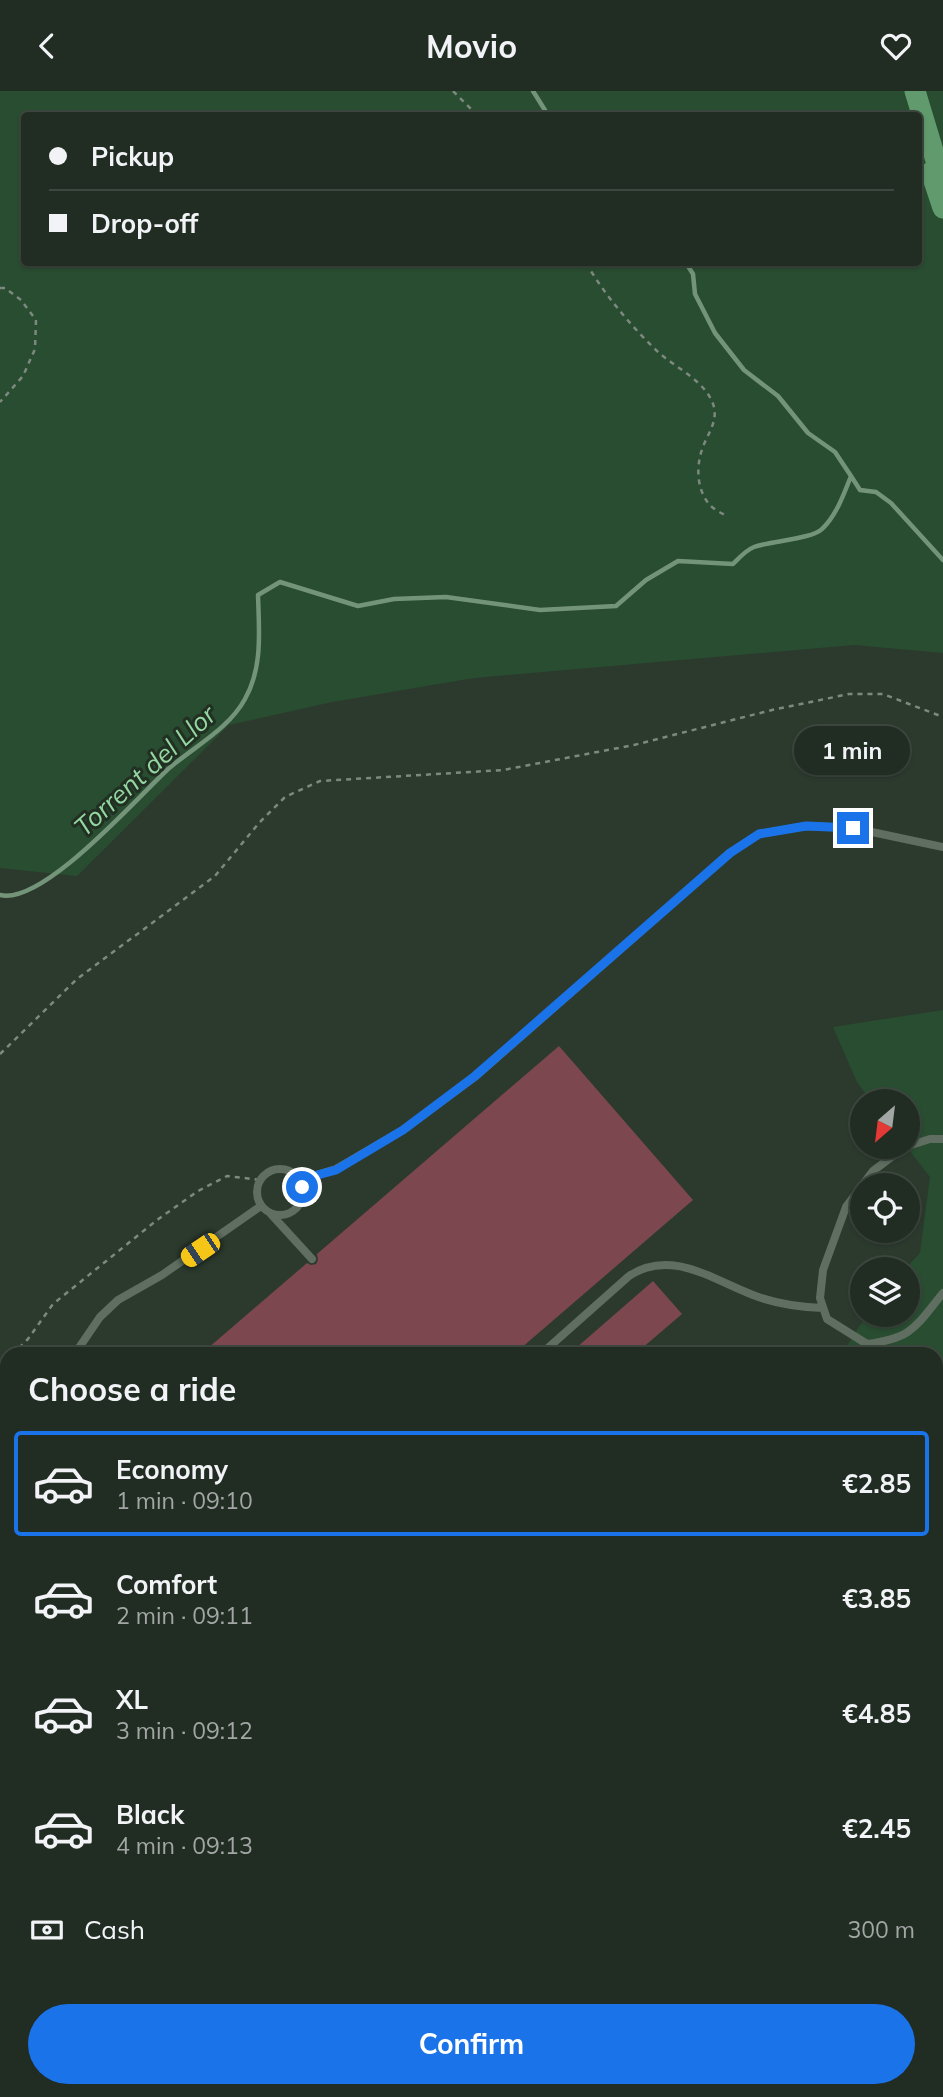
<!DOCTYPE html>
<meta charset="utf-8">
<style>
body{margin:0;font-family:Mulish,sans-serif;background:#29342a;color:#f1f3f6;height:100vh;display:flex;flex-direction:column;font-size:26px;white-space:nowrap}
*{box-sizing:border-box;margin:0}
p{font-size:23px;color:#a2a7a5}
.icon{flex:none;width:38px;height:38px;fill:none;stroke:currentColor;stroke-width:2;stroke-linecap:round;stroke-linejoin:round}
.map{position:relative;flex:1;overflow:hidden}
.panel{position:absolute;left:0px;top:1256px;width:943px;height:751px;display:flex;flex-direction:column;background:#212c22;border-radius:21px 21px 0 0;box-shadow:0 2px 5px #0004,0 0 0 2px #3e4840}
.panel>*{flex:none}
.top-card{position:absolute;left:21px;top:21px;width:901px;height:154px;border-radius:7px;box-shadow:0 2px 5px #0004,0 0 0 2px #3e4840;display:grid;align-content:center;height:154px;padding:0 28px;background:#212c22}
.needle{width:46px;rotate:208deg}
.buttons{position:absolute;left:850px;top:998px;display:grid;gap:14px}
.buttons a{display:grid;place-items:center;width:70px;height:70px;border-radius:50%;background:#212c22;box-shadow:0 2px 5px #0004,0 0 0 2px #3e4840;font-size:35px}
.end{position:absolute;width:32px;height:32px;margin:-16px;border:9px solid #1a73e8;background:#fff;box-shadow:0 0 0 4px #fff}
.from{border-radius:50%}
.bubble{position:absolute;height:49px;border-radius:24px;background:#212c22;box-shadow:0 2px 5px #0004,0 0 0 2px #3e4840;font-size:23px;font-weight:700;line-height:49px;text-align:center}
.car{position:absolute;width:21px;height:42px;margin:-21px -10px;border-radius:9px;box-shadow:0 0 5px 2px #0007;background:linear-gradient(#f5c518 24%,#345 0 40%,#f5c518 0 76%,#345 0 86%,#f5c518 0)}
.top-card b{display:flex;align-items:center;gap:24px;height:66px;font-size:26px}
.top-card b+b{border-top:2px solid #3e4840}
.top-card i{width:18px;height:18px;background:#f1f3f6}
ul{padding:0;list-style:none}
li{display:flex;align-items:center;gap:21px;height:105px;margin:0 14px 10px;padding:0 14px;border:4px solid transparent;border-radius:7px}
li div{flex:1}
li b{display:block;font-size:26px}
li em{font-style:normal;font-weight:700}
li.on{border-color:#1a73e8}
li>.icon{width:63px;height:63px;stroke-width:1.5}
h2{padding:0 28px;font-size:32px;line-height:84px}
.pay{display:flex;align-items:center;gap:18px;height:77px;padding:0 28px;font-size:26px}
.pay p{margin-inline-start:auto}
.primary-button{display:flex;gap:14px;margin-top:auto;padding:14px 28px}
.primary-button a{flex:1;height:80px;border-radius:42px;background:#1a73e8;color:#fff;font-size:28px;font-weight:700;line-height:80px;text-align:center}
header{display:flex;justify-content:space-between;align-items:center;height:91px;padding:0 28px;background:#212c22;font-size:32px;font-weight:700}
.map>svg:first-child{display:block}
.green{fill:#294d31;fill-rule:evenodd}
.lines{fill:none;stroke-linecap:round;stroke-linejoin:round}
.stream{stroke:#74947a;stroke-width:4.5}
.building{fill:#7c474e}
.path{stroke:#7d897f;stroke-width:2.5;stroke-dasharray:5 5;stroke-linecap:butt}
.lane{stroke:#5f6e61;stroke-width:8}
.primary{stroke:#619a6d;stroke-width:21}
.route{stroke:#1a73e8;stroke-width:9}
.labels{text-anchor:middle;stroke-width:6;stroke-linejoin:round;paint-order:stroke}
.water-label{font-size:26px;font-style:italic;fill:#94d7a0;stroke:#223024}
</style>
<header><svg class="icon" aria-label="back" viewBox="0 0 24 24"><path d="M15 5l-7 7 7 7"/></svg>Movio<svg class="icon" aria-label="heart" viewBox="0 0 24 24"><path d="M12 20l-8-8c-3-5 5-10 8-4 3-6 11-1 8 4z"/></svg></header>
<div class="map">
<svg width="943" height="2006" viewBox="0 0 943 2006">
<rect width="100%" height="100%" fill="#2c3a2e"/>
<path class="green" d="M0,0H943V562L854,554L474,587L332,611L229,634L77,785L0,777ZM24,24H919V172H24Z
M943,919V1571L936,1569V1264L842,1263L867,1223H908V1178H905L920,1162L930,1086L906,1055H908V1010H871L857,991L833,936Z"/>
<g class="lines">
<path class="stream" d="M533,0L548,24
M851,385L860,399L876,401L891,412L943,469
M0,804C42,815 136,708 167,679C193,656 228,639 245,608C263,576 259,539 258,504L280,491L358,515L394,508L446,506L540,519L616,515L646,489L678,470L733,473C739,467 746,459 754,456C770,450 812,448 822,438C836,425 844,403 851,385L835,361L808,342L778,305L744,279L715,242L695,203L693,183L686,172"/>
</g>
<path class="building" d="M559,955L693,1109L513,1264H472L464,1255L454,1264H200L307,1172L311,1174L316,1173L318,1169L317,1163Z
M653,1190L682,1223L634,1264H568Z"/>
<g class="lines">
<path class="path" d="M453,0L477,24
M586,172C605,204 630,234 657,260C675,277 707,290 714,316C717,329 710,340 705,351C696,370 695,396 709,413C713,418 721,422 727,425
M0,197H5L21,209L36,229L35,258L23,285L0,311
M0,963L77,888L215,785L259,732L285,706L320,690L503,679L634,654L772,619L849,603H883L943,626
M12,1264L28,1248L53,1213L157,1129L198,1100L227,1085L261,1089
M0,1276L7,1269
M936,1395L943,1396
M936,1430H943
M0,1505L7,1510
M0,1867L7,1854
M0,1968L7,1969
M387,2006L390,2000"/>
<path class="lane" d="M906,1055L873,1080L846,1116L823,1179L820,1207L827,1228L867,1253C913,1247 915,1236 943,1202
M908,1055L930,1048H943
M257 1101a23 23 0 1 1 46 0a23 23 0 1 1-46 0Z
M300,1089L336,1078L403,1039L476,985L730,762L759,743L806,735L853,737L943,756
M270,1122L312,1168
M74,1264L100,1226L118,1209L162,1184L261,1115
M540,1264L629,1185C671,1157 713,1189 753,1204C776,1213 799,1216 823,1217
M936,1298L943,1291
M0,1338L7,1335"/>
<path class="primary" d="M915,0L943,93
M931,81L943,117"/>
</g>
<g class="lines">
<path class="route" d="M302,1096L299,1089L336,1079L403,1039L475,985L730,762L759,743L806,735L853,737"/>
</g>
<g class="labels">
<g class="water-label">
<text transform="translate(145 680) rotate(-42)" y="9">Torrent del Llor</text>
</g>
</g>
</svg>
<div class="buttons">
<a><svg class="needle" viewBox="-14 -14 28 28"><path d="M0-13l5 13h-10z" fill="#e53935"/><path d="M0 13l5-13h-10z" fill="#a2a7a5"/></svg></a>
<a><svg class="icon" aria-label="locate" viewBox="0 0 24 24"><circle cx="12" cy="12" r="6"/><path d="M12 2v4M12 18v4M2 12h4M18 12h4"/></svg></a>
<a><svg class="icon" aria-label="layers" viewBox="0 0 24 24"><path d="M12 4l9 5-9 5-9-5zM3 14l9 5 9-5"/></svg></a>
</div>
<i class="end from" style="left:302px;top:1096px"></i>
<i class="end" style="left:853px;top:737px"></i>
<div class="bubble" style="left:794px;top:635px;width:116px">1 min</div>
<i class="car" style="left:200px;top:1159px;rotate:236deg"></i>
<div class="top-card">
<b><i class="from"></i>Pickup</b>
<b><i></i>Drop-off</b>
</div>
<section class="panel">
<h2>Choose a ride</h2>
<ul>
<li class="on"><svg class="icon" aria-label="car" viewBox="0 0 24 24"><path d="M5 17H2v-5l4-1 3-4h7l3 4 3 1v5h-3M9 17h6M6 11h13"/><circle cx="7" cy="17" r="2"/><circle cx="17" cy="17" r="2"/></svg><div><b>Economy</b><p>1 min · 09:10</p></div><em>€2.85</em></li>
<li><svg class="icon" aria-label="car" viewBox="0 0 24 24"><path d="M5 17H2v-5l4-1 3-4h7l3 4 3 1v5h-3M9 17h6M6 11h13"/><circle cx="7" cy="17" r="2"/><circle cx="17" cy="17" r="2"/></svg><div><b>Comfort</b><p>2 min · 09:11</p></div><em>€3.85</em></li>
<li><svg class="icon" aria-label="car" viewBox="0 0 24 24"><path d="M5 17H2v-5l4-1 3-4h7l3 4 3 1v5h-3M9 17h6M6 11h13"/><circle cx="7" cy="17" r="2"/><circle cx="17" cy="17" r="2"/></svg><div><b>XL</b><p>3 min · 09:12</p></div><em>€4.85</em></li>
<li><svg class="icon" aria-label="car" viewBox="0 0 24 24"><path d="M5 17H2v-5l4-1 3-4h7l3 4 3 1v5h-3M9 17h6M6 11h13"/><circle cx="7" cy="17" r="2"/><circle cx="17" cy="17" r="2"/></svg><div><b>Black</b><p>4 min · 09:13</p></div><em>€2.45</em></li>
</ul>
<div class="pay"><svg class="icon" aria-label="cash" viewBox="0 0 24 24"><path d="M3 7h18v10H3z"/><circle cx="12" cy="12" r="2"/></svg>Cash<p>300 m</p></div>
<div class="primary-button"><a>Confirm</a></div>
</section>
</div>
